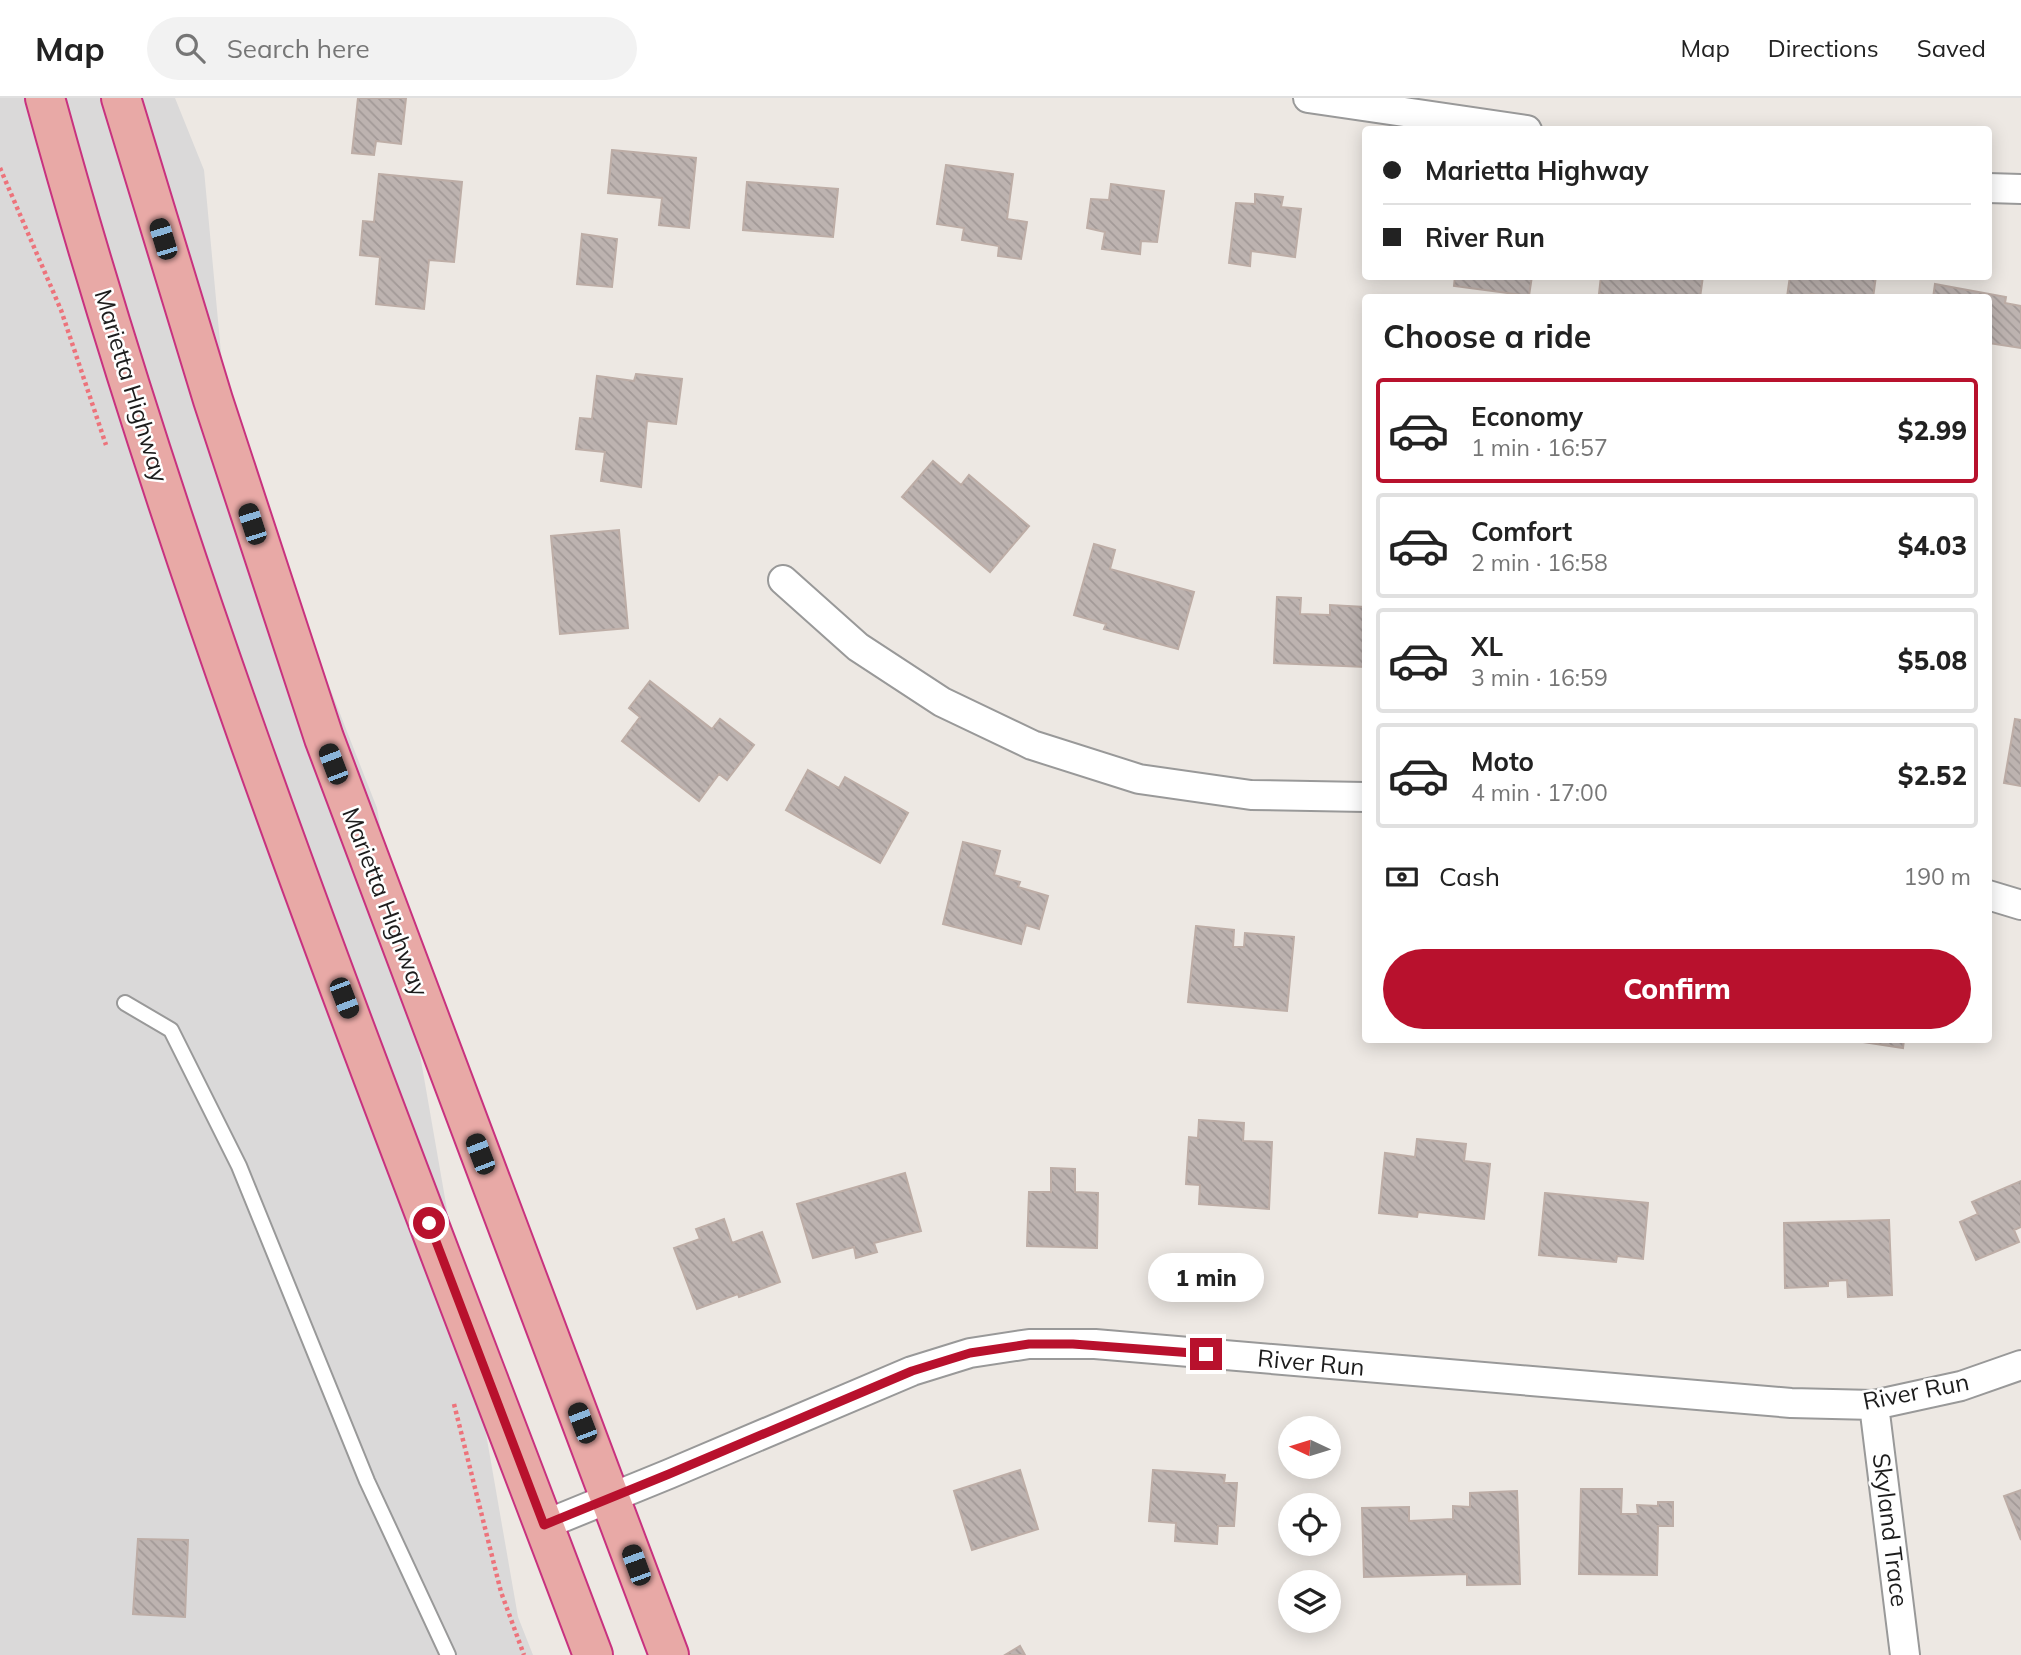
<!DOCTYPE html>
<meta charset="utf-8">
<style>
body{margin:0;font-family:Mulish,sans-serif;background:#f2f2f2;color:#222;height:100vh;display:flex;flex-direction:column;font-size:26px;white-space:nowrap}
*{box-sizing:border-box;margin:0}
p{font-size:23px;color:#767676}
.icon{flex:none;width:38px;height:38px;fill:none;stroke:currentColor;stroke-width:2;stroke-linecap:round;stroke-linejoin:round}
.map{position:relative;flex:1;overflow:hidden}
.sheet{position:absolute;left:1362px;top:196px;width:630px;height:749px;display:flex;flex-direction:column;background:#fff;border-radius:7px;box-shadow:0 4px 18px #0003}
.sheet>*{flex:none}
.top-card{position:absolute;left:1362px;top:28px;width:630px;height:154px;border-radius:7px;box-shadow:0 4px 18px #0003;display:grid;align-content:center;height:154px;padding:0 21px;background:#fff}
.needle{width:46px;rotate:274deg}
.tools{position:absolute;left:1278px;top:1318px;display:grid;gap:14px}
.tools a{display:grid;place-items:center;width:63px;height:63px;border-radius:50%;background:#fff;box-shadow:0 4px 18px #0003;font-size:35px}
.end{position:absolute;width:32px;height:32px;margin:-16px;border:9px solid #b8112d;background:#fff;box-shadow:0 0 0 4px #fff}
.from{border-radius:50%}
.bubble{position:absolute;height:49px;border-radius:24px;background:#fff;box-shadow:0 4px 18px #0003;font-size:23px;font-weight:800;line-height:49px;text-align:center}
.car{position:absolute;width:21px;height:42px;margin:-21px -10px;border-radius:9px;box-shadow:0 0 5px 2px #0007;background:linear-gradient(#222 24%,#8ab4d8 0 40%,#222 0 76%,#8ab4d8 0 86%,#222 0)}
.top-card b{display:flex;align-items:center;gap:24px;height:66px;font-size:26px}
.top-card b+b{border-top:2px solid #e0e0e0}
.top-card i{width:18px;height:18px;background:#222}
ul{padding:0;list-style:none}
li{display:flex;align-items:center;gap:21px;height:105px;margin:0 14px 10px;padding:0 7px;border:4px solid #e0e0e0;border-radius:7px}
li div{flex:1}
li b{display:block;font-size:26px}
li em{font-style:normal;font-weight:800}
li.on{border-color:#b8112d}
li>.icon{width:63px;height:63px;stroke-width:1.5}
h2{padding:0 21px;font-size:32px;line-height:84px}
.pay{display:flex;align-items:center;gap:18px;height:77px;padding:0 21px;font-size:26px}
.pay p{margin-inline-start:auto}
.primary-button{display:flex;gap:14px;margin-top:auto;padding:14px 21px}
.primary-button a{flex:1;height:80px;border-radius:42px;background:#b8112d;color:#fff;font-size:28px;font-weight:800;line-height:80px;text-align:center}
header{display:flex;align-items:center;gap:42px;box-sizing:border-box;height:98px;padding:0 35px;background:#fff;border-bottom:2px solid #e0e0e0}
header strong{font-size:33px}
nav{display:flex;gap:38px;margin-inline-start:auto;font-size:24px}
.search{width:490px;height:63px;background:#f2f2f2;display:flex;align-items:center;gap:18px;box-sizing:border-box;padding:0 24px;border-radius:38px;color:#767676;font-size:26px}
.map>svg:first-child{display:block}
.residential{fill:#dad9d9}
.building{fill:url(#building-back-hatch);stroke:#bdada6;stroke-width:2}
.lines{fill:none;stroke-linecap:round;stroke-linejoin:round}
.service-casing{stroke:#999;stroke-width:18}
.minor-casing{stroke:#999;stroke-width:32}
.trunk-casing{stroke:#c8327f;stroke-width:42}
.path{stroke:#ed737b;stroke-width:4.5;stroke-dasharray:3.5 3.5;stroke-linecap:butt}
.service{stroke:#fff;stroke-width:14}
.minor{stroke:#fff;stroke-width:28}
.trunk{stroke:#e8a9a6;stroke-width:38}
.route{stroke:#b8112d;stroke-width:9}
.labels{text-anchor:middle;stroke-width:5;stroke-linejoin:round;paint-order:stroke}
.street-label{font-size:24px;fill:#1c1c1c;stroke:#fff}
</style>
<header>
<strong>Map</strong>
<div class="search"><svg class="icon" aria-label="search" viewBox="0 0 24 24"><circle cx="10" cy="10" r="6"/><path d="M15 15l6 6"/></svg>Search here</div>
<nav><a>Map</a><a>Directions</a><a>Saved</a></nav>
</header>
<div class="map">
<svg width="2021" height="1557" viewBox="0 0 2021 1557">
<defs>
<pattern id="building-back-hatch" width="6" height="6" patternUnits="userSpaceOnUse" patternTransform="scale(1.75)"><rect width="6" height="6" fill="#bdb3b0"/><path d="M-1 5l2 2M0 0l6 6M5-1l2 2" fill="none" stroke="#a29997"/></pattern>
</defs>
<rect width="100%" height="100%" fill="#ede8e3"/>
<path class="residential" d="M0,0H175L204,72L228,330L377,710L518,1519L533,1557H0Z"/>
<path class="building" d="M358,0H406L401,46L376,43L374,57L352,55Z
M612,52L696,60L689,130L659,127L662,100L608,95Z
M946,67L1013,76L1007,121L1027,124L1021,161L998,158L999,148L962,142L964,130L937,126Z
M379,76L462,84L454,164L429,162L424,211L376,206L380,159L360,157L363,123L374,124Z
M747,84L838,91L833,139L743,132Z
M1111,86L1164,93L1157,144L1141,143L1140,156L1102,151L1105,134L1087,130L1091,101L1109,102Z
M1255,96L1283,99L1281,109L1301,111L1295,159L1251,153L1250,168L1229,165L1236,105L1255,106Z
M582,136L617,141L612,189L577,186Z
M1455,178H1532L1529,198L1454,188Z
M1601,178H1703L1700,200H1618L1599,196Z
M1790,178H1876L1873,200H1839L1811,196V200L1787,199Z
M1935,186L2006,199L2005,205L2021,208V250L1988,245V200H1933Z
M636,276L682,281L676,326L647,323L641,389L601,383L605,354L576,351L580,320L592,321L597,278L634,283Z
M933,363L961,387L969,377L1029,428L990,474L902,399Z
M619,432L628,530L560,536L551,438Z
M1094,446L1115,452L1110,471L1194,494L1178,551L1104,531L1106,526L1074,517Z
M1277,499L1301,500L1300,516L1330,517V507L1365,509V569L1274,565Z
M650,583L712,631L720,621L754,647L727,682L719,676L699,703L622,643L640,619L629,610Z
M2015,621L2021,622V688L2004,685Z
M808,672L839,690L845,679L908,715L880,765L786,712Z
M963,744L1000,753L994,777L1020,784L1018,789L1048,798L1039,831L1026,827L1021,846L943,826Z
M1196,828L1234,832L1233,849H1244L1245,835L1294,839L1287,913L1188,904Z
M1850,942H1904L1903,950Z
M1199,1022L1244,1025L1243,1043L1272,1044L1269,1111L1199,1106L1200,1087L1186,1086L1189,1039L1198,1040Z
M1417,1041L1466,1046L1464,1063L1490,1066L1484,1121L1418,1114L1417,1119L1379,1115L1385,1055L1415,1059Z
M1051,1070L1075,1071V1094L1098,1095L1097,1150L1027,1148L1029,1094H1051Z
M905,1075L921,1133L874,1145L877,1154L856,1160L854,1149L813,1160L797,1106Z
M2021,1083V1129L2014,1132L2019,1144L1976,1162L1960,1124L1978,1116L1972,1104Z
M1545,1095L1648,1105L1643,1161L1617,1158L1616,1164L1539,1157Z
M724,1121L732,1145L762,1134L780,1184L739,1199L738,1196L697,1211L674,1150L700,1141L696,1131Z
M1889,1122L1892,1197L1848,1199L1847,1182L1828,1183V1188L1785,1190L1784,1125Z
M1020,1372L1038,1431L972,1452L954,1393Z
M1153,1372L1225,1377L1224,1385H1237L1234,1428H1218L1217,1446L1175,1443L1176,1425L1149,1423Z
M1581,1391H1622L1621,1416H1638L1637,1407L1658,1408V1404H1673V1428H1658L1657,1477L1579,1476Z
M2021,1392V1442L2004,1398Z
M1517,1393L1520,1486L1467,1487V1476L1364,1479L1362,1410L1409,1409V1423L1453,1421V1408L1470,1409V1395Z
M138,1441L188,1442L185,1519L133,1516Z
M1020,1548L1025,1557H1005Z"/>
<g class="lines">
<g class="service-casing">
<path id="service" d="M125,905L171,932L239,1068L367,1383L448,1557"/>
</g>
<g class="minor-casing">
<path id="minor" d="M1308,0L1527,32
M1988,90L2021,91
M783,482L858,549L942,604L1032,647L1139,681L1251,697L1365,699
M1988,797L2021,807
M1874,1307L1905,1557
M544,1427L669,1376L912,1273L970,1255L1029,1246H1095L1791,1305L1874,1307L1961,1288L2021,1267"/>
</g>
<g class="trunk-casing">
<path id="trunk" d="M45,0C190,531 399,1042 593,1557
M121,0L213,302L324,640L669,1557"/>
</g>
<path class="path" d="M0,70L61,212L106,347
M454,1306L501,1494L524,1557"/>
<use href="#service" class="service"/>
<use href="#minor" class="minor"/>
<use href="#trunk" class="trunk"/>
</g>
<g class="lines">
<path class="route" d="M429,1125L544,1427L669,1376L912,1273L970,1255L1029,1246H1073L1206,1256"/>
</g>
<g class="labels">
<g class="street-label">
<text transform="translate(131 288) rotate(73)" y="8">Marietta Highway</text>
<text transform="translate(385 804) rotate(69)" y="8">Marietta Highway</text>
<text transform="translate(1311 1265) rotate(5)" y="8">River Run</text>
<text transform="translate(1916 1294) rotate(-11)" y="8">River Run</text>
<text transform="translate(1890 1432) rotate(83)" y="8">Skyland Trace</text>
</g>
</g>
</svg>
<div class="tools">
<a><svg class="needle" viewBox="-14 -14 28 28"><path d="M0-13l5 13h-10z" fill="#e53935"/><path d="M0 13l5-13h-10z" fill="#767676"/></svg></a>
<a><svg class="icon" aria-label="locate" viewBox="0 0 24 24"><circle cx="12" cy="12" r="6"/><path d="M12 2v4M12 18v4M2 12h4M18 12h4"/></svg></a>
<a><svg class="icon" aria-label="layers" viewBox="0 0 24 24"><path d="M12 4l9 5-9 5-9-5zM3 14l9 5 9-5"/></svg></a>
</div>
<i class="end from" style="left:429px;top:1125px"></i>
<i class="end" style="left:1206px;top:1256px"></i>
<div class="bubble" style="left:1148px;top:1155px;width:116px">1 min</div>
<i class="car" style="left:163px;top:141px;rotate:343deg"></i>
<i class="car" style="left:252px;top:426px;rotate:342deg"></i>
<i class="car" style="left:333px;top:666px;rotate:339deg"></i>
<i class="car" style="left:344px;top:900px;rotate:159deg"></i>
<i class="car" style="left:480px;top:1056px;rotate:339deg"></i>
<i class="car" style="left:582px;top:1325px;rotate:339deg"></i>
<i class="car" style="left:636px;top:1467px;rotate:340deg"></i>
<div class="top-card">
<b><i class="from"></i>Marietta Highway</b>
<b><i></i>River Run</b>
</div>
<section class="sheet">
<h2>Choose a ride</h2>
<ul>
<li class="on"><svg class="icon" aria-label="car" viewBox="0 0 24 24"><path d="M5 17H2v-5l4-1 3-4h7l3 4 3 1v5h-3M9 17h6M6 11h13"/><circle cx="7" cy="17" r="2"/><circle cx="17" cy="17" r="2"/></svg><div><b>Economy</b><p>1 min · 16:57</p></div><em>$2.99</em></li>
<li><svg class="icon" aria-label="car" viewBox="0 0 24 24"><path d="M5 17H2v-5l4-1 3-4h7l3 4 3 1v5h-3M9 17h6M6 11h13"/><circle cx="7" cy="17" r="2"/><circle cx="17" cy="17" r="2"/></svg><div><b>Comfort</b><p>2 min · 16:58</p></div><em>$4.03</em></li>
<li><svg class="icon" aria-label="car" viewBox="0 0 24 24"><path d="M5 17H2v-5l4-1 3-4h7l3 4 3 1v5h-3M9 17h6M6 11h13"/><circle cx="7" cy="17" r="2"/><circle cx="17" cy="17" r="2"/></svg><div><b>XL</b><p>3 min · 16:59</p></div><em>$5.08</em></li>
<li><svg class="icon" aria-label="car" viewBox="0 0 24 24"><path d="M5 17H2v-5l4-1 3-4h7l3 4 3 1v5h-3M9 17h6M6 11h13"/><circle cx="7" cy="17" r="2"/><circle cx="17" cy="17" r="2"/></svg><div><b>Moto</b><p>4 min · 17:00</p></div><em>$2.52</em></li>
</ul>
<div class="pay"><svg class="icon" aria-label="cash" viewBox="0 0 24 24"><path d="M3 7h18v10H3z"/><circle cx="12" cy="12" r="2"/></svg>Cash<p>190 m</p></div>
<div class="primary-button"><a>Confirm</a></div>
</section>
</div>
